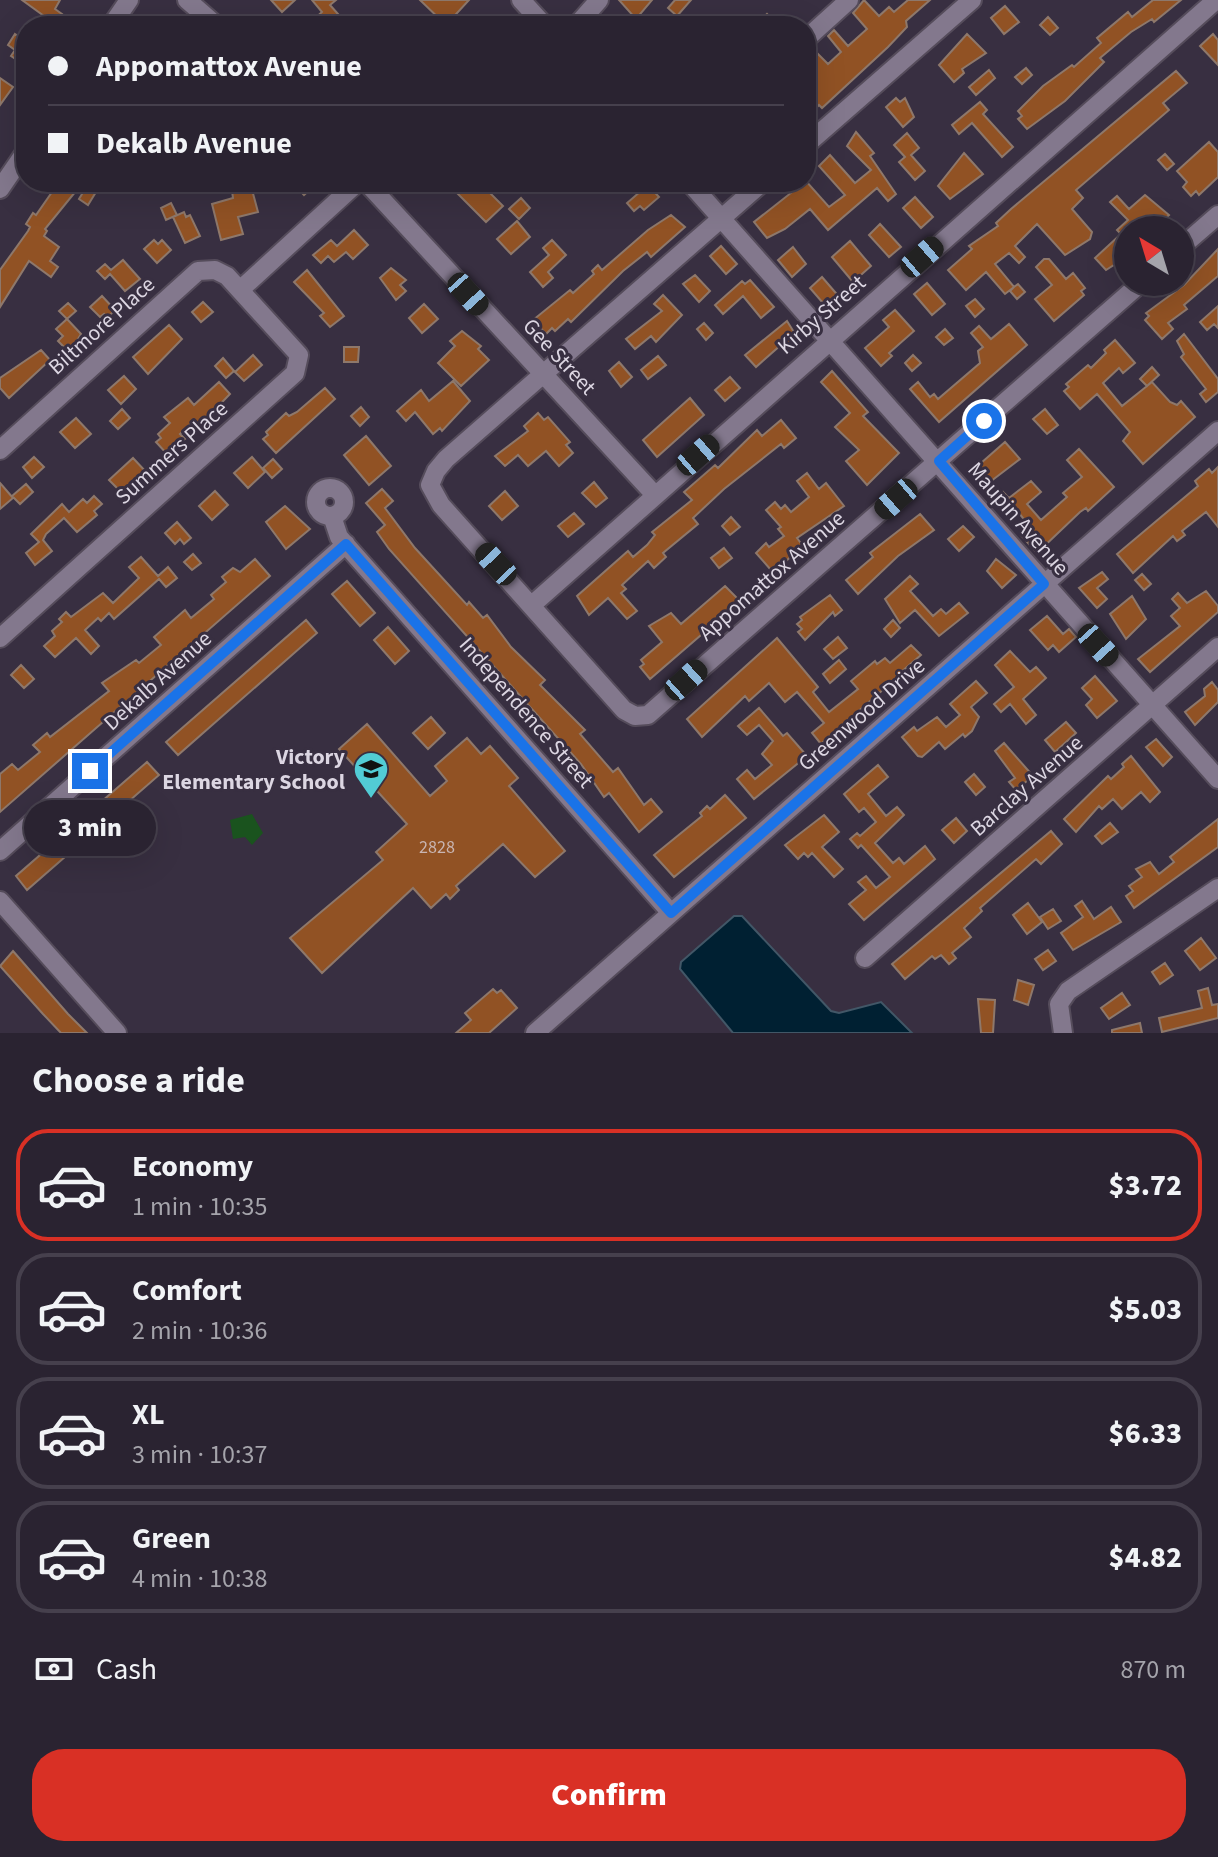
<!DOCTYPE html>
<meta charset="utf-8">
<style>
body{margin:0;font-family:"Source Sans 3",sans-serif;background:#322b39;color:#f1f3f6;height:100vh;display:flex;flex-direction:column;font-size:30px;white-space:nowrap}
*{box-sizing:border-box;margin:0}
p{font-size:26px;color:#a5a4ab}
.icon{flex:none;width:44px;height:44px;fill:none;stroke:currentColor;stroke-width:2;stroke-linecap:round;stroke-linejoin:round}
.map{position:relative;height:1033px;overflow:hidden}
.sheet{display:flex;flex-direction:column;background:#2a2331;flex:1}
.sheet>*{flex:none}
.guide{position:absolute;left:16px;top:16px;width:800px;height:176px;border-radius:32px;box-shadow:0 8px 32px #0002,0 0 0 2px #46404d;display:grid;align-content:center;height:176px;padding:0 32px;background:#2a2331}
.needle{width:52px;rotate:322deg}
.tools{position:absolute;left:1114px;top:216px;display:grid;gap:16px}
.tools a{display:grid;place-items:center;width:80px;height:80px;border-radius:50%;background:#2a2331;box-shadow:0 8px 32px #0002,0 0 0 2px #46404d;font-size:40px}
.end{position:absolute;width:36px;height:36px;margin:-18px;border:10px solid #1a73e8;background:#fff;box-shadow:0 0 0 4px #fff}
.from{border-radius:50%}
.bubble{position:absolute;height:56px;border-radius:28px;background:#2a2331;box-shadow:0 8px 32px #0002,0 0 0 2px #46404d;font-size:26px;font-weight:800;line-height:56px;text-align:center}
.car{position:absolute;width:24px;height:48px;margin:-24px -12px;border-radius:10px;box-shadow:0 0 6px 2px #0007;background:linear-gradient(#222 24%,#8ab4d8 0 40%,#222 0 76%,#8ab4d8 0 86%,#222 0)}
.guide b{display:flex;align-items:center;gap:28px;height:76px;font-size:30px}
.guide b+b{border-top:2px solid #46404d}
.guide i{width:20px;height:20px;background:#f1f3f6}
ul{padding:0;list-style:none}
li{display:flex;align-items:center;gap:24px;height:112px;margin:0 16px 12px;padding:0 16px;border:4px solid #46404d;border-radius:32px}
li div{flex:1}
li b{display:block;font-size:30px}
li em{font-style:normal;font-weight:800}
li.on{border-color:#d93025}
li>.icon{width:72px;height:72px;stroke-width:1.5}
h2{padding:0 32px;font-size:36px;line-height:96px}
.pay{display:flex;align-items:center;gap:20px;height:88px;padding:0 32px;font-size:30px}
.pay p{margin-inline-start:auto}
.action{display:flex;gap:16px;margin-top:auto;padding:16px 32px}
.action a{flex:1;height:92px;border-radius:32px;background:#d93025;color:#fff;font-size:32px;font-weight:800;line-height:92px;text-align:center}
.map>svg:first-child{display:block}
.green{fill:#1a531e}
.water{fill:#002032;stroke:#425767;stroke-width:2}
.building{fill:#915224;stroke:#8e786b;stroke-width:2}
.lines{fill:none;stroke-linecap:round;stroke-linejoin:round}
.minor-casing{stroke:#554c5b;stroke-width:22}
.minor{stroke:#83788d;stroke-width:18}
.route{stroke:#1a73e8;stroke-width:10}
.labels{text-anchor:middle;stroke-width:6;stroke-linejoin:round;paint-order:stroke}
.number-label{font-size:18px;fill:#c9b5b2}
.street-label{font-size:22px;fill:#dcd6e2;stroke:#382f41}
.poi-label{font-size:22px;font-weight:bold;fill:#dcd6e2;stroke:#382f41;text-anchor:end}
</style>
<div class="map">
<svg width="1218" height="1033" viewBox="0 0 1218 1033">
<rect width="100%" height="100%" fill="#382f41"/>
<path class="green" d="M252,814L263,833L252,845L245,837L233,839L230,820Z"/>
<path class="water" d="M734,916H742L831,1011L839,1013L881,1002L912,1033H733L680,969L681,962Z"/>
<path class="building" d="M22,0H60L55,9L62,14L54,26H46L40,22L44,16Z
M271,0H295L282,12Z
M312,0H336L330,5L338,14L325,26H317L312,21L322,12Z
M420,0H469L446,25Z
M619,0H652L636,19Z
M675,0H691L677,16L668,8Z
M864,0L879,16L889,7L894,12L908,0H930L906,21L907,27L888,47L822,108L819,105L815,109L806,99V52L813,49L828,64L841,52L828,36L834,30L848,46L867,29L853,13Z
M1153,0H1181L1154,22L1152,19L1131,32L1100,58L1104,62L1065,101L1027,129L1018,119L1022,116L1018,111L1043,86L1072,65L1074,67L1101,43L1097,38L1128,12L1132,17Z
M1005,6L1019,22L1004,34L991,18Z
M767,14L779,26H755Z
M1048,17L1058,28L1050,35L1040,25Z
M15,34L26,41L23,64L11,56L15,50L8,45Z
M967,34L986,53L962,69L964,73L954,82L939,65Z
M1213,34L1218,40V65L1200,46Z
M1026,68L1032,75L1022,84L1015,77Z
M989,70L995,78L976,95L969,87Z
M1176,71L1187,83L1163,103L1169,110L1076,190L1083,198L1072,209L1092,232L1090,239L1065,255L1037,224L1015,246L1025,257L1019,263L1009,253L995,264L1014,287L1018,284L1025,292L1017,299L1010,291L1014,287L1005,294L986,272L966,290L948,270L972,249L969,246L998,226L996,223L1011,209Z
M0,78L13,87L0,105Z
M896,98L900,102L905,98L914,117L903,127L886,107Z
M980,102L987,110L983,114L1013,147L1002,157L972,123L959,134L952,125Z
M856,132L874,153L870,156L896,194L888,201L877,188L828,230L810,209L785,229L767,238L754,222L806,181L829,207L845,195L819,166L830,155L855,183L871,170L847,146Z
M907,133L919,148L911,155L925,171L915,180L899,162L905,157L894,145Z
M1209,142L1218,152V177L1199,195L1196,191L1191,196L1183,187L1187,182L1177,171Z
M964,153L983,174L950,199L938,186Z
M1165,154L1174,164L1167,170L1158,160Z
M59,182L76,191L45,229L47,231L44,236L59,247L50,261L58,267L51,277L29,261L0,307V270L28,231L30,227L26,224L33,213L36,215Z
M292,182H318L304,195Z
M446,182H479L503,206L486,222Z
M648,185L659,197L644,210L640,206L634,211L627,203Z
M87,186L96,192L88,205L79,199Z
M251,186L258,212L238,217L243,234L221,240L212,204L233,198L232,191Z
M1145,195L1169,215L1165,219L1168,222L1158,230H1128V256L1106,270L1095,258L1121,234L1117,230L1128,220L1110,202L1117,196L1129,209Z
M915,197L933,217L921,228L903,208Z
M521,198L530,208L519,219L509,209Z
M171,203L177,215L166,220L161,208Z
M184,212L186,217L190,215L200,236L185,243L173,217Z
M671,215L685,227L651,257L647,252L623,271L571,322L568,319L555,331L552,328L546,334L533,320L570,290L573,293L594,274L592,271L598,265L602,270L648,230Z
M517,221L530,237L511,254L497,239Z
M880,224L901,247L889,257L869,235Z
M354,230L368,245L353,259L346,252L334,262L328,256L321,263L313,255L331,240L337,246Z
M154,240L158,244L162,240L171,250L157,263L144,249Z
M552,240L566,255L548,272L553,278L543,287L530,272L549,255L543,248Z
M850,241L871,266L853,282L832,257Z
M721,246L737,264L726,274L710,256Z
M793,247L806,264L792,277L778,260Z
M1218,249V276L1184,305L1187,309L1168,323L1173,329L1162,339L1145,320L1149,316L1146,313L1184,285Z
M1044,259H1049L1066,279L1073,273L1085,288L1081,291L1084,295L1054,321L1035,299L1052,285L1036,267Z
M123,260L140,279L125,291L110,274L105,279L97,271L105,264L111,270Z
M391,268L406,280L400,285L406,291L396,300L380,278Z
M307,270L344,316L330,327L320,316L324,313L294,282Z
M695,275L710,291L699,302L683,284Z
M822,277L841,299L829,310L810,288Z
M750,280L774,307L761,318L743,296L723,314L715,305L742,281L745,284Z
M927,283L945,304L932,315L914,294Z
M663,295L682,315L656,342L651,336L635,349L626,339L662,311L654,304Z
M102,296L115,310L107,318L104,314L100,317L90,307Z
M975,299L984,309L975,317L966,306Z
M203,302L213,312L201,322L192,312Z
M68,303L76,311L67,319L59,311Z
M424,304L438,319L422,333L409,318Z
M1218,306V328L1214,324L1207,330L1200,322Z
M895,310L914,331L889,353L892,356L881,366L865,348L889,327L883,320Z
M67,319L81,334L72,349L68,345L65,348L58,341L63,336L56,329Z
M787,321L797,337L785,348L782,344L756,367L745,355Z
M704,323L713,333L706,340L697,329Z
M1009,324L1027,345L939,422L910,389L918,382L930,397L934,394L938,399L980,363L978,351L983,347L971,333L979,326L991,339Z
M169,325L182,339L148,374L133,357Z
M945,329L953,338L944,345L936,337Z
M462,331L481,346L478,349L489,360L461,386L438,363L455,346L450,341Z
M1184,334L1218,379V392L1206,402L1200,394L1206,389L1181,357L1184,354L1177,341Z
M1115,340L1135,363L1123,373L1119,368L1103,383L1122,406L1152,382L1170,402L1177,405L1181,401L1195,417L1143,464L1123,441L1130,432L1097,394L1080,409L1064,391L1069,387L1066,384L1088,365L1091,368L1106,353L1104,350Z
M344,347H359L358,362H344Z
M41,350L50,360L9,398L0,388V378Z
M253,355L262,365L244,381L235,372Z
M913,355L921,363L912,371L905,363Z
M658,356L666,365L648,379L641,370Z
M223,358L234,371L226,378L215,366Z
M619,362L632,377L621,387L609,371Z
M1152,367L1159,375L1147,386L1140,379Z
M832,371L868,412L863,416L899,453L867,485L846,461L859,450L835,427L850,413L821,382Z
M124,376L136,389L121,404L108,390Z
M730,377L740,388L725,401L715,390Z
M453,381L470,401L442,431L440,428L433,434L415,412L406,421L397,411L421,390L429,401Z
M219,382L230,394L199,426L194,421L180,434L185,439L166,453L156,442L161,438L158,434L170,423L164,417L188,398L194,405Z
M325,388L335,399L276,453L263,439L268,435L266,432L286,413L289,416L297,412Z
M690,398L704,415L657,457L643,440Z
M361,407L369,417L360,426L351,416Z
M122,409L130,418L118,429L110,421Z
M1045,409L1058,425L1047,434L1033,419Z
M538,413L544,420L548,417L570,442L566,445L573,453L559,466L546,451L528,466L518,455L505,466L495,456L528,431L524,426Z
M76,418L91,434L75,448L60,432Z
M781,420L796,438L784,448L781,444L724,489L693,518L698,524L663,553L666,557L654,568L648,561L622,585L626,589L621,593L637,611L627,619L608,598L589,615L577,596L628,551L633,557L647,545L655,535L652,532L692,500L684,492L715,465L718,468L757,430L762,436Z
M366,436L391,466L369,485L344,455Z
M1005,442L1020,459L986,485L973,470Z
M1079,449L1114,487L1088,511L1086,508L1080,512L1037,553L1021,535L1030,527L1011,503L1004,510L995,500L1003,492L1009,498L1031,481L1041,492L1027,504L1041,520L1067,497L1063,493L1082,477L1067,460Z
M34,457L44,467L32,478L23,467Z
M252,457L265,472L248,488L234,473Z
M133,458L147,473L124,495L109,480Z
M273,459L282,469L272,478L263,468Z
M1218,467V527L1206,512L1182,531L1185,535L1177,541L1173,536L1133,573L1117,554L1198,486L1195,481L1209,469L1212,473Z
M807,473L819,489L826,483L844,506L797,538L803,546L778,568L771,570L756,553L766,543L769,547L784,536L778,529L781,527L766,510L775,502L781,509L785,505L791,512L809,497L797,481Z
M594,482L607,498L596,507L582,493Z
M0,483L13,498L0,509Z
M26,484L33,492L20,504L12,496Z
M382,489L393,501L385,508L415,548L467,605L469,602L483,618L487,615L511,647L545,680L540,685L585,730L580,734L613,772L618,768L644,805L651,799L662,812L639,832L609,793L604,797L581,764L389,549L377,532L385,525L366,503Z
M215,491L228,505L212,520L199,506Z
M505,491L518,506L502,520L489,506Z
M94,496L102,504L94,511L97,515L77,532L64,518L46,534L43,540L52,551L35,565L26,553L39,542L31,534L62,504L69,512L83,499L87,503Z
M285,506L310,529L286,549L266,522Z
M574,513L584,524L568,537L558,526Z
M920,514L934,530L898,556L858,594L846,580L873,557L870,553Z
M731,517L740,527L730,535L722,526Z
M177,522L191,538L184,544L180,539L175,544L165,533Z
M963,526L974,537L959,551L948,539Z
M724,548L732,558L719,568L711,558Z
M193,554L201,563L192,570L184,562Z
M141,557L158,576L168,567L177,578L166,587L159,579L114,619L109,613L101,621L98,618L85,630L99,646L91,654L76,638L55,657L44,646L55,636L52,631L62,622L59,619L66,612L71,617L103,593L113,603L139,578L129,567Z
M255,559L270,576L0,812V774L12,764L18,770L40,752L33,745L47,733L50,737L109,691L102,683L136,660L139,663L161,645L154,637L185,610L191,618L214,599L211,595L226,582L222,577L233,568L240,572Z
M996,559L1016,575L1002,588L987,571Z
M1102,572L1108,579L1097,588L1107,599L1097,608L1079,588Z
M1142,574L1151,584L1144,590L1135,580Z
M910,576L918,584L910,591L933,616L941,609L946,614L959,603L968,613L939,636L915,610L900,623L885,599Z
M347,581L375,613L360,626L332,594Z
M725,586L738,599L737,604L650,679L640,667L644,664L641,660L662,642L649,626L671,613L681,624Z
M1206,591L1218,606V612L1150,672L1138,659L1180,626L1171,616L1180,608L1172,599L1178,593L1187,603Z
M830,595L842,610L835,616L833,612L805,640L798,632L802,629L797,624L802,620L800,617Z
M1132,596L1146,619L1126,639L1110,614Z
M1047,616L1063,634L1069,629L1076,637L1059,652L1053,645L1048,650L1030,630Z
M306,620L317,633L178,755L166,742Z
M893,620L900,628L891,637L884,629Z
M388,627L409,651L395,664L374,640Z
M838,637L847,648L833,659L824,649Z
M777,638L818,687L813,692L829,712L858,689L851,681L875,661L877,664L885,658L890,663L911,645L921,655L899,674L902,678L895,684L893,681L821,744L812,733L824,723L797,692L785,702L769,683L749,701L745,696L702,737L687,719Z
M1010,651L1030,672L1036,667L1046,678L1023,699L1036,715L1026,724L1010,704L1001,712L994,704L1014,687L995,665Z
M839,660L846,669L830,683L823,674Z
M21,665L34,679L24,688L11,675Z
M1095,676L1117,701L1097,718L1086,705L1092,699L1082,688Z
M976,681L987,693L971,707L979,717L972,731L965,737L963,734L945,749L939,742L922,757L918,756L902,737L914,727L917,731L937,717L946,727L960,715L950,704Z
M1212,682L1218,690V702L1195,725L1185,712L1205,696L1204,689Z
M759,708L783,736L787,733L807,756L754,799L737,779L747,770L755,779L772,765L762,754L773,741L759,725L747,735L738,726Z
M431,717L445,733L428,749L413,733Z
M1066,722L1076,733L1055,752L1045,740Z
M367,724L430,796L447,781L435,766L467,738L481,754L490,746L518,778L509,786L565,851L535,877L503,844L456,886L459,890L450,899L446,894L431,908L413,888L322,973L290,938L383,860L376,852L407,824L339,749Z
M1156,739L1172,757L1163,766L1146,747Z
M1004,743L1033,776L1016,790L1009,782L1015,778L995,751Z
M1131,756L1160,792L1150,802L1141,792L1122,809L1113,799L1102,809L1099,806L1076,832L1064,819L1108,776L1111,779L1124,767L1122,764Z
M147,762L159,775L27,890L16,876Z
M878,765L888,777L868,794L886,816L897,807L904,815L875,843L893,863L899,858L904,864L925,846L935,859L864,920L849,904L866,890L858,882L866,876L876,888L890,877L861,845L858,848L850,839L857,833L860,836L876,822L864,808L859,812L844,794Z
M974,774L985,787L976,795L965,782Z
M725,795L746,818L674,877L654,855L702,816L700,813L707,806L710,809Z
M824,815L839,832L822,847L843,869L834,877L812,853L808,857L804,853L798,859L785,845Z
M956,818L967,831L954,843L942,830Z
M1218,819V847L1134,908L1126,896L1133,891L1129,886L1142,877L1136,869L1150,862L1159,874L1174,862L1170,857Z
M1110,823L1118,832L1102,844L1095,836Z
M1051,831L1062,844L1041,864L1036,859L980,908L982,911L964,928L971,937L952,953L956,958L949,964L941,955L935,959L932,956L905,979L892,964Z
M1082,901L1094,919L1111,907L1121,922L1073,950L1061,933L1083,917L1075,906Z
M1028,903L1042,922L1027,934L1013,915Z
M1053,909L1061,921L1048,929L1040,917Z
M1201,938L1216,958L1200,970L1185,951Z
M1048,950L1056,961L1043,970L1035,959Z
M13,951L68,1014L87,1033H61L43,1014L0,966Z
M1165,963L1173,975L1160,984L1152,972Z
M1018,980L1034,985L1028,1005L1014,1000Z
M1208,988L1212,1005L1218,1004V1018L1162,1032L1159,1018L1202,1008L1198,991Z
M493,989L497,993L501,990L517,1008L489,1033H456L471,1020L465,1013Z
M1122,993L1130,1005L1109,1019L1101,1008Z
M978,999L995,1000L993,1033H981Z
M1140,1023L1142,1033H1112V1030Z"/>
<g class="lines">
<g class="minor-casing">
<path id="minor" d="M187,0L217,26
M521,0L545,26
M111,26L129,0
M576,26L599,0
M806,39L849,0
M806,145L972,0
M366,182L654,494
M689,182L1218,779
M763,182L446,459L436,471L430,485L441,505L624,710L635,716L648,715L1142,282
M0,189L26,151
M1180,248L1218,215
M240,290L358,182
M0,450L198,271L215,270L227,276L299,355L295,373L0,638
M316 502a14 14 0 1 1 28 0a14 14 0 1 1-28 0Z
M332,516L339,537L671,913
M533,604L1216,0
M0,851L346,544
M0,901L117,1033
M865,958L1218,647
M535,1033L1218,431
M1063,1033L1059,1004L1068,991L1218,888"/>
</g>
<use href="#minor" class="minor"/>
</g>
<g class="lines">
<path class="route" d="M90,771L346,544L671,913L1044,584L939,461L984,421"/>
</g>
<defs>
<g id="school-pin" transform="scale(1.8)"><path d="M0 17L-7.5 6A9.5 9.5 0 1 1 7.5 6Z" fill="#52ccd5" stroke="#382f41"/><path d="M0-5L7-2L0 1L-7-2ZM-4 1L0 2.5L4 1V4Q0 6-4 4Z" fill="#111"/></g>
</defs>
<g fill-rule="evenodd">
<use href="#school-pin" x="371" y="769"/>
</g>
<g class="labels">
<g class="number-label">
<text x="437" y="853">2828</text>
</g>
<g class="street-label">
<text transform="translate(821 314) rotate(-41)" y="8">Kirby Street</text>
<text transform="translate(101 325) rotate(-42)" y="8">Biltmore Place</text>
<text transform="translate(560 356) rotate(47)" y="8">Gee Street</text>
<text transform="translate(171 452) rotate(-42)" y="8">Summers Place</text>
<text transform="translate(1019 518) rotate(49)" y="8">Maupin Avenue</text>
<text transform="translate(771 575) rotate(-41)" y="8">Appomattox Avenue</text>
<text transform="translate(157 680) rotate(-42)" y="8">Dekalb Avenue</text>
<text transform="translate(527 712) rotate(49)" y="8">Independence Street</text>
<text transform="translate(861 714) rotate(-41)" y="8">Greenwood Drive</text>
<text transform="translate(1026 785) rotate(-41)" y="8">Barclay Avenue</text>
</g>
<g class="poi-label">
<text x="345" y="764">Victory<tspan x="345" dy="25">Elementary School</tspan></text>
</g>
</g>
</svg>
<div class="tools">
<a><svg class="needle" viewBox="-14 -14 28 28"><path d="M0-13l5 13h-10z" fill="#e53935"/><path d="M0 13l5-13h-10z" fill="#a5a4ab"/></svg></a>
</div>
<i class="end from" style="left:984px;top:421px"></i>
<i class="end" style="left:90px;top:771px"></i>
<div class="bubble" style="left:24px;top:800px;width:132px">3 min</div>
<i class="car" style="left:922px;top:257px;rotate:49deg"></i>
<i class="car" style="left:468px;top:294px;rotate:138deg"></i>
<i class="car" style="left:698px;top:455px;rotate:49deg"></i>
<i class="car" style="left:896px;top:499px;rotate:229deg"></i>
<i class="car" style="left:496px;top:564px;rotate:317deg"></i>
<i class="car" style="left:1098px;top:645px;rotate:138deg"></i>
<i class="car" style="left:686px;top:680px;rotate:48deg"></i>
<div class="guide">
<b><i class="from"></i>Appomattox Avenue</b>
<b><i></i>Dekalb Avenue</b>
</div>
</div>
<section class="sheet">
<h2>Choose a ride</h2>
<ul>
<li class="on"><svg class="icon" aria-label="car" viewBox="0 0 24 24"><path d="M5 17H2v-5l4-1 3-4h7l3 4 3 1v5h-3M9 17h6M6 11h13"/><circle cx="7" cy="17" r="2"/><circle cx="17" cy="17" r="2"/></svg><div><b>Economy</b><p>1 min · 10:35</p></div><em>$3.72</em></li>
<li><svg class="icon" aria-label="car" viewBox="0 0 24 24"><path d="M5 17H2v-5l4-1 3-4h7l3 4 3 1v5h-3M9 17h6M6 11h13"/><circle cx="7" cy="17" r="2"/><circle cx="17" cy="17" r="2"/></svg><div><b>Comfort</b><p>2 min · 10:36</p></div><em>$5.03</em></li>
<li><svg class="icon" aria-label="car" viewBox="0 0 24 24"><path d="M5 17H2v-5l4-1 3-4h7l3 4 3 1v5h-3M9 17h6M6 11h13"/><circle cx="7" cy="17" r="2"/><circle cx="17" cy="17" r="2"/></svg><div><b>XL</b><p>3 min · 10:37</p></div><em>$6.33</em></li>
<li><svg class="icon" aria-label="car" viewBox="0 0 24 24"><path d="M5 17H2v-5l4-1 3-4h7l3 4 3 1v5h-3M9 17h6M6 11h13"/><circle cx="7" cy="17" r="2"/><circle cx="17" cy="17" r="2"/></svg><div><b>Green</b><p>4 min · 10:38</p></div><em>$4.82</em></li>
</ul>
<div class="pay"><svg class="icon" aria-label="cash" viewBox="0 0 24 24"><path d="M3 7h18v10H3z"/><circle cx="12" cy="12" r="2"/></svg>Cash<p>870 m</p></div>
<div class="action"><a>Confirm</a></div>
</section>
